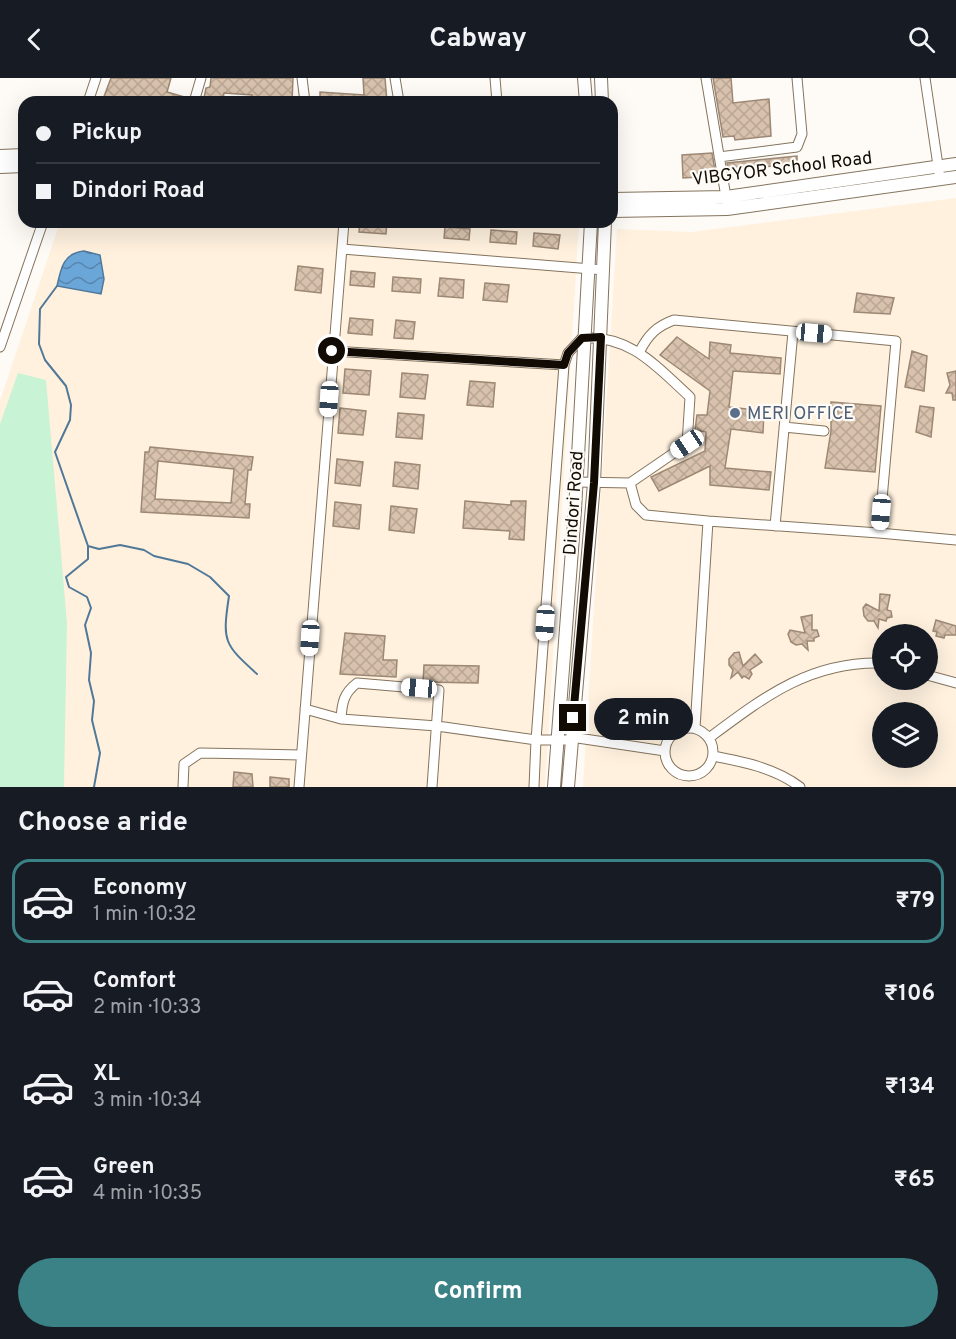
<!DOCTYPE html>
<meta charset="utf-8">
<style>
body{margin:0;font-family:Overpass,sans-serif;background:#20242c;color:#f1f3f6;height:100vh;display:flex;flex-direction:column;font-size:22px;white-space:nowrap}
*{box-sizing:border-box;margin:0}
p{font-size:20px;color:#9ea1a6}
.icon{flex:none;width:33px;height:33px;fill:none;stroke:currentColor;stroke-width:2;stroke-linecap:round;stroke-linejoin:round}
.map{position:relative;height:709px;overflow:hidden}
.details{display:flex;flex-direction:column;background:#171b24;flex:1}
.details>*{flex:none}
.hud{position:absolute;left:18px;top:18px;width:600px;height:132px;border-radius:18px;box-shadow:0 6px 24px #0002;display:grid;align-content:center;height:132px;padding:0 18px;background:#171b24}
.tools{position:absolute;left:872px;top:546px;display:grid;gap:12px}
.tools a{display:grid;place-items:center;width:66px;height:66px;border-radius:50%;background:#171b24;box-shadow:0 6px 24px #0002;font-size:30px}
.end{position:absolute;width:27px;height:27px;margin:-14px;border:8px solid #110b04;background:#fff;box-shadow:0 0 0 3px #fff}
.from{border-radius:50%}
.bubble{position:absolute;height:42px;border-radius:21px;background:#171b24;box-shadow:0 6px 24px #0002;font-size:20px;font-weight:700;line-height:42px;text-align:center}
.car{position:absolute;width:18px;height:36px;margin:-18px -9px;border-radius:8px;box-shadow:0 0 4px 2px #0007;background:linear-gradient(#fff 24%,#345 0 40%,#fff 0 76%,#345 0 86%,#fff 0)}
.hud b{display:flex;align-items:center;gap:21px;height:57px;font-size:22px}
.hud b+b{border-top:2px solid #363941}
.hud i{width:15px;height:15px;background:#f1f3f6}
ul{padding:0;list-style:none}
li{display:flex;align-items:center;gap:18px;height:84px;margin:0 12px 9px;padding:0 6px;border:3px solid transparent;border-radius:18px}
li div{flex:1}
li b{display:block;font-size:22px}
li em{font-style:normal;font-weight:700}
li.current{border-color:#3a8285}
li>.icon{width:54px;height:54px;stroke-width:1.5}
h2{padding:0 18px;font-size:27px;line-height:72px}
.action{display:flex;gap:12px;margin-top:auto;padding:12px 18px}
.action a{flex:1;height:69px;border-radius:36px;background:#3a8285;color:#fff;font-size:24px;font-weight:700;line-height:69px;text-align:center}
header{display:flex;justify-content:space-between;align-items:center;height:78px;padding:0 18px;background:#171b24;font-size:27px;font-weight:700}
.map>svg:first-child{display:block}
.built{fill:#fff1de;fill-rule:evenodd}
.green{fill:#c8f3d5}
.water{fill:url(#water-waves);stroke:#507899;stroke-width:1.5}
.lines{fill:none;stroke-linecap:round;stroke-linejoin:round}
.stream{stroke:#507899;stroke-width:2}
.building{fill:url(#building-cross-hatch);stroke:#9c8874;stroke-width:1.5;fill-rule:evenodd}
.minor-casing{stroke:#84745e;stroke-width:11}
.major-casing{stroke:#84745e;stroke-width:14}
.minor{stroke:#fff;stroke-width:9}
.major{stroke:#fff;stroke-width:12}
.route{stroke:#110b04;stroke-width:8}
.service-dot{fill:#5c6f8a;stroke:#fefaf6;stroke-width:2}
.labels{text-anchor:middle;stroke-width:4.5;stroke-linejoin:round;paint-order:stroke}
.street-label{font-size:18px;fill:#110b04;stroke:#fefaf6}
.service-label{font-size:18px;fill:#4e5e75;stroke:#fefaf6;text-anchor:start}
</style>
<header><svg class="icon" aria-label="back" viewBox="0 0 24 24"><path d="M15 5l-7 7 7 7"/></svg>Cabway<svg class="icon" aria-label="search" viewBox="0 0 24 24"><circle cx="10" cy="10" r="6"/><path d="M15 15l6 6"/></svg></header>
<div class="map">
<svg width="956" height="709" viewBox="0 0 956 709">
<defs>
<pattern id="water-waves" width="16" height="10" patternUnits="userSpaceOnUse" patternTransform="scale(1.5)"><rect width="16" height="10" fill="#6ba6d9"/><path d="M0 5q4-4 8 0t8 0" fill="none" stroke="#5785ae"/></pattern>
<pattern id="building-cross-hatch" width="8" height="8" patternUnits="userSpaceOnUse" patternTransform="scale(1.5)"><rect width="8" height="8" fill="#d8c2ad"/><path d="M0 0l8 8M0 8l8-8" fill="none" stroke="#b8a593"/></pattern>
</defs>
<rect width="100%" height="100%" fill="#fefaf6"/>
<path class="built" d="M956,120V709H583L617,151L691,154ZM882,556H927V602H882ZM882,634H927V680H882Z
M60,144H579L545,709H0V323Z"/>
<path class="green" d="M18,295L46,302L67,545L64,709H0V346Z"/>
<path class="water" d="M84,173L100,177L104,201L101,216L57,208C61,189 64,175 84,173Z"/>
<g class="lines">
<path class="stream" d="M57,208L40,231L39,266L45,282L66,308L71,327L70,342L55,374L88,468L99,471L120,467L144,472L154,478L188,486L210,499L229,518C222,564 224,566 257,596
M88,468V481L66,499L69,509L87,519L91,530L85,547L91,575L89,602L94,623L92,642L100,675L94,709"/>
</g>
<path class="building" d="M111,0H171L167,14L188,20L187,24H102Z
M211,0H293L292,24L275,23L276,20L252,19V17L224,15L223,21L204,20L206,10L210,9Z
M363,0H385L387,24H320V14L364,17Z
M713,0H731L733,25L769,21L771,58L735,62L734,58L723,59Z
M712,75L716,98L683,100L682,77Z
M797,78V86L728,92L727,85Z
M360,144H387L386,156L359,154Z
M445,149L470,151L469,162L444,160Z
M491,152L517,154L516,166L490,164Z
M534,155L560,157L558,171L533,168Z
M298,188L323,191L321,215L295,212Z
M351,193L375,195L374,209L350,207Z
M393,199L421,201L420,215L392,213Z
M440,200L464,202L463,220L438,218Z
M485,205L509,207L507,224L483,222Z
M857,215L894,220L890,236L854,234Z
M350,240L373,242L372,257L348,255Z
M396,242L415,244L413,261L394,260Z
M677,259L709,281L710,264L731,267L730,275L781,280L780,296L733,293L729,329L764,333L763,355L731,351L725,390L771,394L769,412L710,407V388L659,413L651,399L705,373L706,354L695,352L697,337H707L710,313L660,277Z
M912,273L927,278L924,313L905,309Z
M345,291L371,293L369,317L343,315Z
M956,293V322H953L952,315H946L950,307L947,295Z
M402,295L428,297L425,321L400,319Z
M470,303L495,305L493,329L467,327Z
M831,324L881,328L875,394L825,390L831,353Z
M920,328L934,330L931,359L916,354Z
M340,330L366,333L363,357L338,355Z
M398,335L424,337L422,361L396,359Z
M150,369L253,379L251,392H248L245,426H250L249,440L141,434L145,374H149ZM158,383L234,391L231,425L155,421Z
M337,381L363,384L360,408L335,405Z
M395,384L420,387L418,411L393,408Z
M465,423L511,427V423H526L524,462L509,461L510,453L463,450Z
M335,424L361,427L359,451L333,448Z
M391,428L417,431L414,455L389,452Z
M880,516L890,517L887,532L891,533L892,539L887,540L886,543L879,541L878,550L874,543H868L864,538L863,530L866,526L879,533Z
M812,537V552H817L819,558L814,560V563H807L808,572L802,566L796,567L791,564L788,556L790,552L805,555L801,539Z
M936,542L956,548V557H945L944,560L936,558L937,554L933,553Z
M345,555L385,558L383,582H397L396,599L340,596Z
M739,574L743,588L755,576L762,584L750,592L752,596L749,601L744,598L742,600L738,594L731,600L733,592L729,587V581L734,575Z
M424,587L479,588L478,605L423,604Z
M234,694L252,696L253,709H233Z
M270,699L289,701V709H270Z"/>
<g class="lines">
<g class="minor-casing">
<path id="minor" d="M302,0L305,24
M395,0L399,24
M495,0L497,24
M706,0L727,125
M925,0L940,101
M88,24L96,0
M194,24L201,0
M719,79L797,69L802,56L797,0
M342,171L604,192
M0,269L43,144
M332,273L564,287
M640,273C648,257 657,248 674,242L896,263L879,455L708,443
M784,349L824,353
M576,404L630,405L636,427L646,437L708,443L695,650
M775,448L793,254
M879,455L956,462
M927,597L956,605
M305,631L341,641C342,624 344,615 357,605L439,612L432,709
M341,641L437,648L536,662L534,709
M665 674a24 24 0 1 1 48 0a24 24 0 1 1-48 0Z
M571,659L665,673
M709,660C764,619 810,583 882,585
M571,662H536L564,287L568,275L582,260C631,257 657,289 690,319L687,366L630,405
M713,678C744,684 775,690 800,709
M183,709L184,686L200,675L301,677
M299,709L344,144"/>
</g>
<g class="major-casing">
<path id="major" d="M584,0L586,24
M601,0L602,24
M0,78L24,77
M0,89L24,88
M612,121L726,119L956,86
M612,133L727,131L956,99
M554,709L575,432L591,144
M568,709L594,405L605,144"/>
</g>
<use href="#minor" class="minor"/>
<use href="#major" class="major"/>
</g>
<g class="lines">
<path class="route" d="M332,273L564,287L568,275L582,260L601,259L594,405L573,640"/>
</g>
<circle class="service-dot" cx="735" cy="335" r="6"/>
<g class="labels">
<g class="street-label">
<text transform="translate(782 90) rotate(-7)" y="6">VIBGYOR School Road</text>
<text transform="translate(573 425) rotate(-86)" y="6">Dindori Road</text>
</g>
<g class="service-label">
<text x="747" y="341">MERI OFFICE</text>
</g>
</g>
</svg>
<div class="tools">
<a><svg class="icon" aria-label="locate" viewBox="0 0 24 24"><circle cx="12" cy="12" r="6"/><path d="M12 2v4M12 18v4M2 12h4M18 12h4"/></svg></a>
<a><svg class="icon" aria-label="layers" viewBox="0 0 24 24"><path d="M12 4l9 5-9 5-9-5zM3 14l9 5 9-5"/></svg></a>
</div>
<i class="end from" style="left:332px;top:273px"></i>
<i class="end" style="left:573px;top:640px"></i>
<div class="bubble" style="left:594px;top:620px;width:99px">2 min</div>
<i class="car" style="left:814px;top:255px;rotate:95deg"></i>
<i class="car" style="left:329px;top:321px;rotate:184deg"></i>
<i class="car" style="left:687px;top:366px;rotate:236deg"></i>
<i class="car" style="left:881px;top:434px;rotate:185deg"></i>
<i class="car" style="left:545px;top:545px;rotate:184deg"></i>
<i class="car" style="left:310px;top:560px;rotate:184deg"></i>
<i class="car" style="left:419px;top:610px;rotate:275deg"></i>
<div class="hud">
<b><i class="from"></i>Pickup</b>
<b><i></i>Dindori Road</b>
</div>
</div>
<section class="details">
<h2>Choose a ride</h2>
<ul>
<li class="current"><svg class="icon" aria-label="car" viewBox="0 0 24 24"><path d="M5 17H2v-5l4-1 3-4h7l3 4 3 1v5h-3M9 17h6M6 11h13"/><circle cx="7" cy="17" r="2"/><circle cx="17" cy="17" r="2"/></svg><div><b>Economy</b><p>1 min · 10:32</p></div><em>₹79</em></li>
<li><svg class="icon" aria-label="car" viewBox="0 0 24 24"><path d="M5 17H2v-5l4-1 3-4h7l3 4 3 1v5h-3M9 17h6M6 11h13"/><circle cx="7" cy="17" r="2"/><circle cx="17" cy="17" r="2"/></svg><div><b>Comfort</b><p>2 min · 10:33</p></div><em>₹106</em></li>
<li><svg class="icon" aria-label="car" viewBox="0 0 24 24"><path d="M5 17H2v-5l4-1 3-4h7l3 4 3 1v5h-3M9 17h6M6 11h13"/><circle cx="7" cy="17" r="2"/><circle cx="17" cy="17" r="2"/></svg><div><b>XL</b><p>3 min · 10:34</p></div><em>₹134</em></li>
<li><svg class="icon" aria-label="car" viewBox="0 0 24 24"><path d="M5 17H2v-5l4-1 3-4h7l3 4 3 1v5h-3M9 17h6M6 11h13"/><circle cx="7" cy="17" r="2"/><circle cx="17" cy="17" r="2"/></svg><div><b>Green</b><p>4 min · 10:35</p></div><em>₹65</em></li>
</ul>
<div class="action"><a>Confirm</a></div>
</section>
